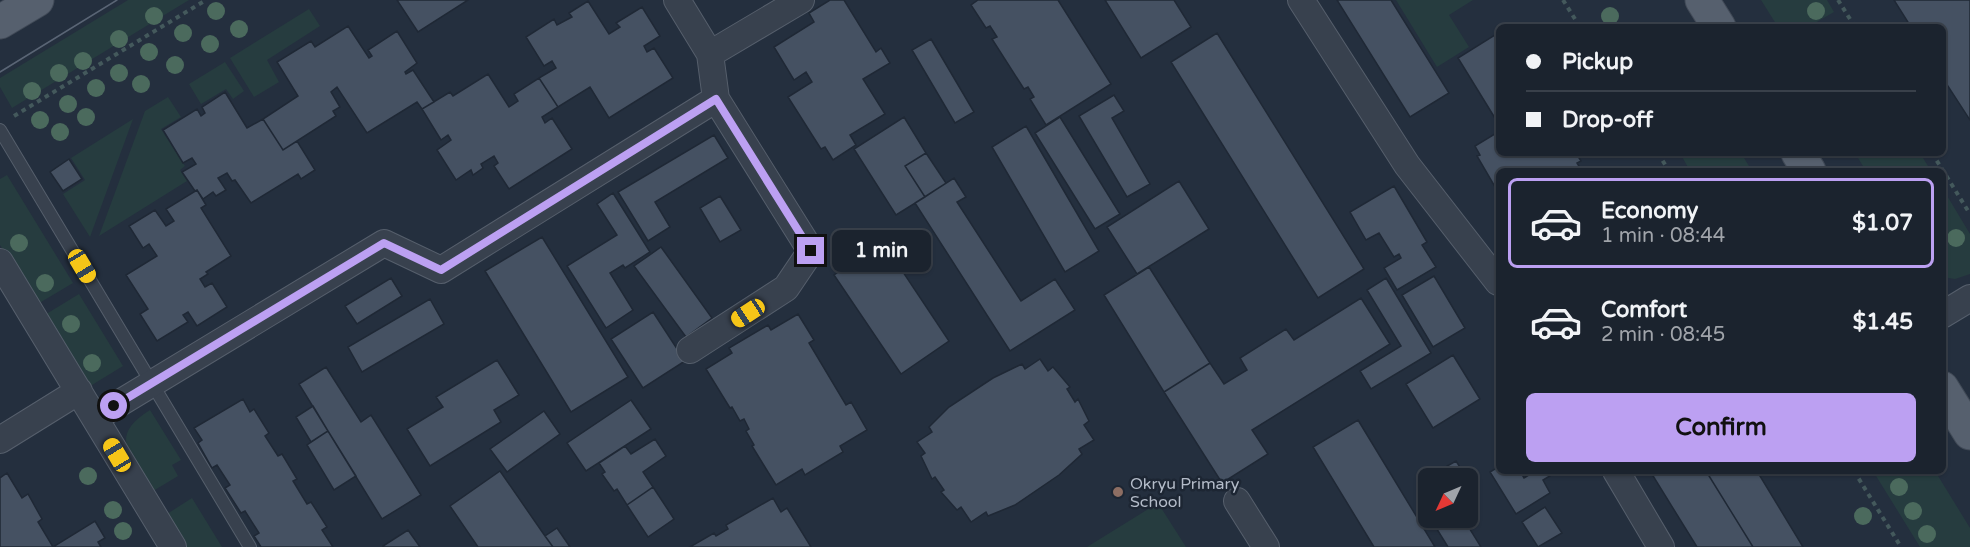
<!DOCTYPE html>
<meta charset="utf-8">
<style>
body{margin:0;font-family:"Varela Round",sans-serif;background:#242b36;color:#f1f3f6;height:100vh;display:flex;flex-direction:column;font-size:22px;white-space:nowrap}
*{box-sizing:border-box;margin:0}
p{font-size:20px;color:#a0a4aa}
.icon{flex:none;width:33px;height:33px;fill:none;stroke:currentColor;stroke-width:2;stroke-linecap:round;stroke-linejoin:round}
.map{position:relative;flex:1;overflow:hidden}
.panel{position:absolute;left:1496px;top:168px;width:450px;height:306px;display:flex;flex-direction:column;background:#1b232e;border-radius:9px;box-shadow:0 2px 4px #0004,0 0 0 2px #39404a}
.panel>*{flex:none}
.top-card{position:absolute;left:1496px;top:24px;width:450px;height:132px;border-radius:9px;box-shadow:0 2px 4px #0004,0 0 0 2px #39404a;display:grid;align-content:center;height:132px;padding:0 30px;background:#1b232e}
.needle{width:39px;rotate:226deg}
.tools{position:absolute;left:1418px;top:468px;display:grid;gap:12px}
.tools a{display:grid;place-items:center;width:60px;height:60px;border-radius:9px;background:#1b232e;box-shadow:0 2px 4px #0004,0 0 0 2px #39404a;font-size:30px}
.end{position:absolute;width:27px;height:27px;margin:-14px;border:8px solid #bca0f2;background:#111;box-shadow:0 0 0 3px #111}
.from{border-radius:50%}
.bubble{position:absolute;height:42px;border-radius:9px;background:#1b232e;box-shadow:0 2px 4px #0004,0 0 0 2px #39404a;font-size:20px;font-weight:800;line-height:42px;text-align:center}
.car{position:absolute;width:18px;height:36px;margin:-18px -9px;border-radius:8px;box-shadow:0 0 4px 2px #0007;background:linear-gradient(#f5c518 24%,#345 0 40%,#f5c518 0 76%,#345 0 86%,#f5c518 0)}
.top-card b{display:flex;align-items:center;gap:21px;height:57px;font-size:22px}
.top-card b+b{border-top:2px solid #39404a}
.top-card i{width:15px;height:15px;background:#f1f3f6}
ul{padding:10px 0 0;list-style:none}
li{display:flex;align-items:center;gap:18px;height:90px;margin:0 12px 9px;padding:0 18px;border:3px solid transparent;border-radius:9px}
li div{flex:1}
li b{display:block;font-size:22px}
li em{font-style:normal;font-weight:800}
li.selected{border-color:#bca0f2}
li>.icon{width:54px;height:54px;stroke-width:1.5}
.button{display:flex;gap:12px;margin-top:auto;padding:12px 30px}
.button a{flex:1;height:69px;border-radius:9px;background:#bca0f2;color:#111;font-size:24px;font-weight:800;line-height:69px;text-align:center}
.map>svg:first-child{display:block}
.green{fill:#263c3f}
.building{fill:#455162;stroke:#1f2835;stroke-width:1.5}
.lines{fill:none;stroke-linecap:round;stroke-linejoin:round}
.service-casing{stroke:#565f6c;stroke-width:14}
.minor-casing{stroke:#565f6c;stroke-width:28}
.primary-casing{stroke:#414a57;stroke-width:35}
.path{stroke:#44595c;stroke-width:4;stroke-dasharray:4.5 4.5;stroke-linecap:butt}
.service{stroke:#38414e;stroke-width:12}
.minor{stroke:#38414e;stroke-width:26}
.primary{stroke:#56606e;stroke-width:33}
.tram{stroke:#5a6575;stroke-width:1.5}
.tree{fill:#4b6a5d}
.route{stroke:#bca0f2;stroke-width:8}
.education-dot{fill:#8d6e63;stroke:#1d2633;stroke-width:2}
.labels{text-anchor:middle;stroke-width:5;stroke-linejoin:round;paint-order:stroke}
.poi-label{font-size:16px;fill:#b4bcc9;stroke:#1d2633;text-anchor:start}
</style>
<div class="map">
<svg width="1970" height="547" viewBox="0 0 1970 547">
<rect width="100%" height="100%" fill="#242f3e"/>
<path class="green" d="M128,0H189L12,108L0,87V78Z
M1396,0H1473L1449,15L1469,47L1437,67Z
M1761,0H1827L1834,12L1808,27H1778Z
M309,9L320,26L267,60L279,82L254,97L230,58Z
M225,62L244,91L233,99L226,89L201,104L189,84Z
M168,97L181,117L161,129L185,166L180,170L187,181L99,236L145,111Z
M133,119L90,237L63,194L85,180L71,158Z
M1680,153H1741L1752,171H1690Z
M1855,153H1920L1931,171H1866Z
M7,175L73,283L36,305L0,245V179Z
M1943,189L1970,234V274L1955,279L1943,277Z
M79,294L123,366L87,388L43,316Z
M150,410L181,460L172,465L178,476L153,491C132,457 106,437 150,410Z
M1873,471H1935L1970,528V547H1920Z
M192,498L222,547H187L167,514Z
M1158,503L1186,547H1087Z"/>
<path class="building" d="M397,0H468L418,32Z
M830,0H844L876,52L881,48L890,63L863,79L885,114L850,135L856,145L833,160L825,147L821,149L788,97L812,82L806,72L794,80L774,47L814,22L809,13Z
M978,0H1058L1111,84L1046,125L1030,99L1034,97L1028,87L1024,89L992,39L997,37L990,26L986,28L971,5Z
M1105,0H1174L1191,27L1141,58Z
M1337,0H1391L1449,93L1410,117Z
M1894,0H1970V120L1942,77V27H1911Z
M588,1L609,34L620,27L616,23L642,7L660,36L644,46L647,52L654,48L673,78L609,118L590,87L558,107L539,78L556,68L552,61L544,66L526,37L554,19L557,25L572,17L569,13Z
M348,26L369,58L372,56L368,50L397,31L417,63L405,72L406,74L413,70L434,102L422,109L417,102L367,133L337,87L331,92L340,107L333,111L336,116L283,150L263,119L298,96L277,62L311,41L315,47Z
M1217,33L1364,269L1318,298L1171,62Z
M1498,33V123L1458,58Z
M931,39L974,112L955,123L912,50Z
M488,74L509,107L518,101L514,94L539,78L558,107L542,117L545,123L552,118L572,149L509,189L494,166L498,163L494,156L481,164L483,168L473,175L471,170L456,180L437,150L451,140L448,135L441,140L422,109L450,92L453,96Z
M225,92L247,128L263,119L283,150L297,141L315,170L301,179L298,174L251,203L235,180L232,181L227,173L218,178L226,190L216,196L213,192L203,199L197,190L195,191L182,172L196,164L192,158L183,163L163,130L197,109L201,116L205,113L202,107Z
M1114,95L1124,111L1112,118L1150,184L1127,197L1079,116Z
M904,117L926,153L905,166L925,197L896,215L854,149Z
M1060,117L1120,214L1095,229L1035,133Z
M1026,126L1099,251L1065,272L992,147Z
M1498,132V153H1556L1558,156L1564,153H1576L1581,161L1577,163L1582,171H1498V192L1477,156L1480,155L1475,146Z
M714,135L728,158L655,202L670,227L648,241L618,192Z
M926,153L946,183L925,197L905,166Z
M69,159L82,179L63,191L50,172Z
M954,178L966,197L957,202L1021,301L1055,279L1075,310L1010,351L915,203Z
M1179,181L1209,229L1137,274L1107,227Z
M1394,186L1427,242L1422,245L1436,267L1397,290L1384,268L1401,258L1399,254L1394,257L1379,233L1366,240L1350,212Z
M197,190L206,205L201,208L231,256L206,272L208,274L200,279L205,287L212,283L227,307L197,326L188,312L183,315L188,322L157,341L140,314L148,309L126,275L157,256L149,244L143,248L129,226L155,210L166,226L174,221L166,209Z
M613,193L650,252L625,268L623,265L610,273L633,310L606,328L567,266L617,235L597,204Z
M720,196L741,230L720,242L700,208Z
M542,237L628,377L571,412L485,271Z
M883,242L949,341L901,374L834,275Z
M661,247L712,318L686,337L634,266Z
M1149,267L1210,363L1164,392L1104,295Z
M1434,276L1465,328L1433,347L1402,295Z
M391,278L402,296L357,324L345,306Z
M1386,278L1431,353L1371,389L1360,371L1401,346L1367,290Z
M1361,298L1390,344L1252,430L1268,454L1222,483L1164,392L1210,363L1224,384L1247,370L1240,358L1286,329L1294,340Z
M430,299L444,324L362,372L348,347Z
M653,312L685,361L643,388L611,339Z
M798,314L814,340L809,343L846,405L851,402L867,430L840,446L843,452L805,475L802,469L776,485L752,446L754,445L746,431L749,429L744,419L740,421L732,407L730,408L706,369L732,353L729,348L768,325L771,330Z
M1453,355L1480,399L1433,428L1406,384Z
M1040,359L1048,371L1053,367L1070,387L1067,389L1075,402L1078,399L1089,421L1084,425L1094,440L1079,449L1082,454L1059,475L1015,505L988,516L986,512L971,522L961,507L957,510L941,492L944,490L935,477L932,479L921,456L925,453L917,442L932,432L929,427L949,407L993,378L1022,364L1025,369Z
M497,360L519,395L494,410L501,422L430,466L407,429L443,407L436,397Z
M326,367L361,422L371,415L421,495L382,519L299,384Z
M243,399L250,412L254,409L269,433L265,436L278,456L282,454L297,479L293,481L307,504L311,502L327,527L322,530L333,547H261L254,536L259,533L245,511L241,513L225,488L230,485L217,465L212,468L198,443L202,440L194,428Z
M631,400L651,429L586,471L567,443Z
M313,406L328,431L311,442L296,417Z
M544,411L560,434L507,472L490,449Z
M1358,420L1435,547H1374L1313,447Z
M328,431L356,476L334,490L307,445Z
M655,439L666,456L643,472L653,487L627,505L617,489L614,491L602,474L605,472L599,463L625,446L631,454Z
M1456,461L1467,478H1435L1433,474Z
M1498,467V471H1520L1524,478L1532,473L1531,471H1558L1543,480L1550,493L1516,514L1490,472Z
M500,471L545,536L553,547H478L450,506Z
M1650,471H1706L1753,547H1697Z
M1706,471H1757L1803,547H1753Z
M7,473L22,498L28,494L42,519L38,522L53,547H0V478Z
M653,487L674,519L648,537L627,505Z
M773,498L781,512L787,508L811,547H690L714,533L716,536L728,529L726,525Z
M1545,507L1562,533L1538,547L1522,522Z
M1430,518H1463L1481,547H1448Z
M95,521L105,538L98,542L101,547H53Z
M557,528L570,547H553L545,536Z
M408,530L420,547H383V546Z"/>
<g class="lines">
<g class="service-casing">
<path id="service" d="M0,130L250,547"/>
</g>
<g class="minor-casing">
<path id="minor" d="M677,0L710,54
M1301,0L1407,165L1498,282
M0,262L173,547
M1942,315L1970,298
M690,350L786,288L811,251L716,99
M95,418L384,243L441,270L716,99L710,54L801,0
M0,440L79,391
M1616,471L1661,547
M1237,501L1266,547"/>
</g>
<g class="primary-casing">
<path id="primary" d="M1702,0L1719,27
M0,22L37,0
M1798,153L1809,171
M1942,388L1970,433"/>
</g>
<path class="path" d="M1563,0L1580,27
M1838,0L1855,27
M14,116L206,0
M1658,153L1669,171
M1932,153L1970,214
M1854,471L1901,547"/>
<use href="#service" class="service"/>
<use href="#minor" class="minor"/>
<use href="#primary" class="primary"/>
<path class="tram" d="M0,72L117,0"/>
</g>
<g class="tree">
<circle cx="216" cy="11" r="9"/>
<circle cx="1816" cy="11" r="9"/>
<circle cx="154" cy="16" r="9"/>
<circle cx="1610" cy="16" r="9"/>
<circle cx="239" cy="29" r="9"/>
<circle cx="183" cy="33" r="9"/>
<circle cx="119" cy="39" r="9"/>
<circle cx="210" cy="44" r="9"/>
<circle cx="149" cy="52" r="9"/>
<circle cx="83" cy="61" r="9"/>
<circle cx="175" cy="65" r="9"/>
<circle cx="59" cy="73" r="9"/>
<circle cx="119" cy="73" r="9"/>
<circle cx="141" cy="84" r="9"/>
<circle cx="96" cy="88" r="9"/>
<circle cx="32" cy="91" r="9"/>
<circle cx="68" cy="104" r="9"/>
<circle cx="86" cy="117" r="9"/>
<circle cx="40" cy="120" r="9"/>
<circle cx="60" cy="132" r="9"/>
<circle cx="1956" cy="238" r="9"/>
<circle cx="19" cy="243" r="9"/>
<circle cx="45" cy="283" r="9"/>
<circle cx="71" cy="324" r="9"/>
<circle cx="92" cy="363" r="9"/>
<circle cx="88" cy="476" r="9"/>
<circle cx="1899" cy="487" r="9"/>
<circle cx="113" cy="510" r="9"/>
<circle cx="1913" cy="511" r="9"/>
<circle cx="1863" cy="516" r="9"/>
<circle cx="123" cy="531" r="9"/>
<circle cx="1927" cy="534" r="9"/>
</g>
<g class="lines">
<path class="route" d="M114,406L384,243L441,270L716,99L811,251"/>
</g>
<circle class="education-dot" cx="1118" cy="492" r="6"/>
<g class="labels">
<g class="poi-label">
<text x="1130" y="489">Okryu Primary<tspan x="1130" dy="18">School</tspan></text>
</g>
</g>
</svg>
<div class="tools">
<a><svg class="needle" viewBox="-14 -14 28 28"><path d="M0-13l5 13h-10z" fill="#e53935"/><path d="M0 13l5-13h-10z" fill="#a0a4aa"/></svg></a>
</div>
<i class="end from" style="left:114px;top:406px"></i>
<i class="end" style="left:811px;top:251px"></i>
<div class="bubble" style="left:832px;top:230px;width:99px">1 min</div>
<i class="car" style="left:82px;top:266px;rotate:149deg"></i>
<i class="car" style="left:748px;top:313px;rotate:237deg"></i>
<i class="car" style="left:117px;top:455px;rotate:329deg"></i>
<div class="top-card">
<b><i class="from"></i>Pickup</b>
<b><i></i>Drop-off</b>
</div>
<section class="panel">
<ul>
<li class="selected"><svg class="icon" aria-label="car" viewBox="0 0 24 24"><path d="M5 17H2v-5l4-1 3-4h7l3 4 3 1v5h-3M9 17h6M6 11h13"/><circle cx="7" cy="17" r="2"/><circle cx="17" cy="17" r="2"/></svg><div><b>Economy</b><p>1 min · 08:44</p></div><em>$1.07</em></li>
<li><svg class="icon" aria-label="car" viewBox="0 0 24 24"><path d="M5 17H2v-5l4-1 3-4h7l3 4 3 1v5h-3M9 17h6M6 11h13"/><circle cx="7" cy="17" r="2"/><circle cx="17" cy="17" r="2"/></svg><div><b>Comfort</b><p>2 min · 08:45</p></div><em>$1.45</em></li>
</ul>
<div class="button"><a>Confirm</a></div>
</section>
</div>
